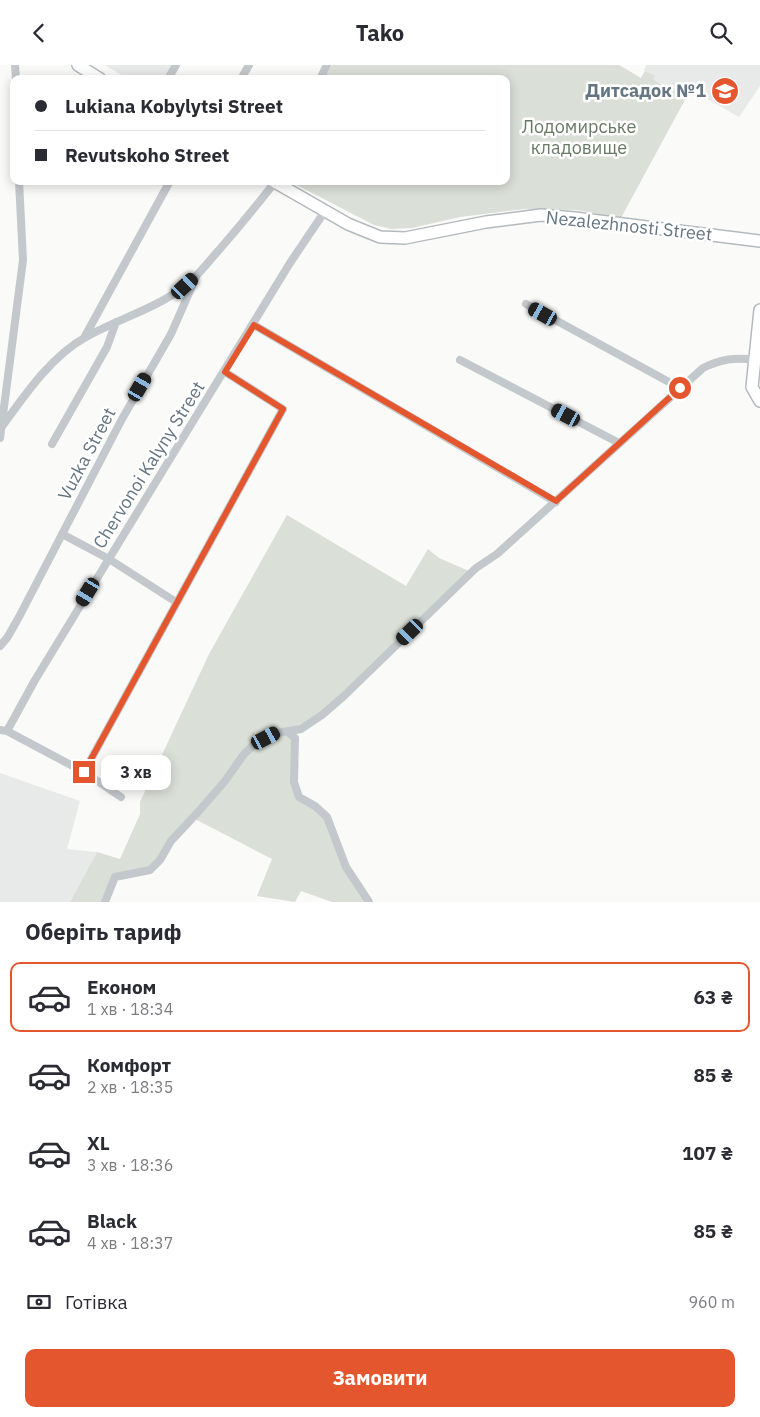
<!DOCTYPE html>
<html lang="uk">
<meta charset="utf-8">
<style>
body{margin:0;font-family:"IBM Plex Sans",sans-serif;background:#f2f2f3;color:#2b2b33;height:100vh;display:flex;flex-direction:column;font-size:19px;white-space:nowrap}
*{box-sizing:border-box;margin:0}
p{font-size:16px;color:#7c7c81}
.icon{flex:none;width:28px;height:28px;fill:none;stroke:currentColor;stroke-width:2;stroke-linecap:round;stroke-linejoin:round}
.map{position:relative;height:837px;overflow:hidden}
.panel{display:flex;flex-direction:column;background:#fff;flex:1}
.panel>*{flex:none}
.guide{position:absolute;left:10px;top:10px;width:500px;height:110px;border-radius:10px;box-shadow:0 2px 12px #0003;display:grid;align-content:center;height:110px;padding:0 25px;background:#fff}
.end{position:absolute;width:22px;height:22px;margin:-11px;border:6px solid #e4572e;background:#fff;box-shadow:0 0 0 2px #fff}
.from{border-radius:50%}
.bubble{position:absolute;height:35px;border-radius:10px;background:#fff;box-shadow:0 2px 12px #0003;font-size:16px;font-weight:700;line-height:35px;text-align:center}
.car{position:absolute;width:15px;height:30px;margin:-15px -8px;border-radius:6px;box-shadow:0 0 4px 1px #0007;background:linear-gradient(#222 24%,#8ab4d8 0 40%,#222 0 76%,#8ab4d8 0 86%,#222 0)}
.guide b{display:flex;align-items:center;gap:18px;height:48px;font-size:19px}
.guide b+b{border-top:1px solid #e1e1e2}
.guide i{width:12px;height:12px;background:#2b2b33}
ul{padding:0;list-style:none}
li{display:flex;align-items:center;gap:15px;height:70px;margin:0 10px 8px;padding:0 15px;border:2px solid transparent;border-radius:10px}
li div{flex:1}
li b{display:block;font-size:19px}
li em{font-style:normal;font-weight:700}
li.on{border-color:#e4572e}
li>.icon{width:45px;height:45px;stroke-width:1.5}
h2{padding:0 25px;font-size:22px;line-height:60px}
.pay{display:flex;align-items:center;gap:12px;height:55px;padding:0 25px;font-size:19px}
.pay p{margin-inline-start:auto}
.action{display:flex;gap:10px;margin-top:auto;padding:10px 25px}
.action a{flex:1;height:58px;border-radius:10px;background:#e4572e;color:#fff;font-size:20px;font-weight:700;line-height:58px;text-align:center}
header{display:flex;justify-content:space-between;align-items:center;height:65px;padding:0 25px;background:#fff;font-size:22px;font-weight:700}
.map>svg:first-child{display:block}
.built{fill:#e8e9e9}
.green{fill:#dadfd7}
.lines{fill:none;stroke-linecap:round;stroke-linejoin:round}
.secondary-casing{stroke:#b3babf;stroke-width:14}
.street{stroke:#c3c8cc;stroke-width:8}
.secondary{stroke:#fff;stroke-width:11}
.route{stroke:#e4572e;stroke-width:6}
.labels{text-anchor:middle;stroke-width:5;stroke-linejoin:round;paint-order:stroke}
.poi-label{font-size:18px;font-weight:bold;fill:#657683;stroke:#fff;text-anchor:end}
.park-label{font-size:18px;fill:#687a64;stroke:#fff}
.street-label{font-size:18px;fill:#657683;stroke:#fff}
</style>
<header><svg class="icon" aria-label="back" viewBox="0 0 24 24"><path d="M15 5l-7 7 7 7"/></svg>Tako<svg class="icon" aria-label="search" viewBox="0 0 24 24"><circle cx="10" cy="10" r="6"/><path d="M15 15l6 6"/></svg></header>
<div class="map">
<svg width="760" height="837" viewBox="0 0 760 837">
<rect width="100%" height="100%" fill="#fafaf8"/>
<path class="built" d="M105,0H172L164,14H128Z
M646,0H760V21L739,52L692,25L687,31L676,24L674,27L653,14L644,5Z
M0,708L80,736L67,784L97,787L70,837H0Z"/>
<path class="green" d="M332,0H619L641,13L645,6L655,11L653,14L673,27L675,24L687,31L621,153L577,145L525,144L460,152L412,163L391,164L374,160L289,116H506V14H324Z
M287,450L406,521L428,484L439,493L469,506L367,607L311,655L298,661L289,671L293,674L299,732L326,753L366,837H332L301,826L295,837L257,831L272,794L195,754L150,803L114,810L103,837H70L97,787L120,794L140,749V737L209,589Z"/>
<g class="lines">
<g class="secondary-casing">
<path id="secondary" d="M78,0L100,14
M273,116L348,159L380,172L405,173L486,157L541,150L575,153L760,176
M760,245L752,322L760,336"/>
</g>
<path class="street" d="M15,0L16,14
M168,14L176,0
M241,14L249,0
M320,14L327,0
M526,239L680,323
M254,260L556,437
M84,273L170,116
M460,295L619,378
M1,363C24,331 51,291 86,272C118,254 157,243 185,221C198,211 208,197 219,185C238,163 257,140 275,117
M0,373L23,195L19,116
M52,379L107,282L116,257
M62,469L109,494L176,537
M0,581L7,573L19,552L122,354L171,269L197,210
M0,665L7,666L35,615L176,384L290,198L325,146
M7,666L84,707L283,344L225,307
M288,667L295,673L294,717L299,732L315,741L327,752L346,802L369,837
M84,707L121,732
M105,837L115,812L150,805L160,795L171,776L199,746L225,716L244,689L255,679L277,668L301,664L322,650L344,631L476,503L497,489L703,303C721,294 735,292 755,295"/>
<use href="#secondary" class="secondary"/>
</g>
<g class="lines">
<path class="route" d="M84,707L283,344L225,307L254,260L556,436L680,323"/>
</g>
<defs>
<g id="school-disc" transform="scale(1.4375)"><circle r="9.5" fill="#e4572e" stroke="#fff"/><path d="M0-5L7-2L0 1L-7-2ZM-4 1L0 2.5L4 1V4Q0 6-4 4Z" fill="#fff"/></g>
</defs>
<g fill-rule="evenodd">
<use href="#school-disc" x="725" y="26"/>
</g>
<g class="labels">
<g class="poi-label">
<text x="706" y="32">Дитсадок №1</text>
</g>
<g class="park-label">
<text x="579" y="68">Лодомирське<tspan x="579" dy="21">кладовище</tspan></text>
</g>
<g class="street-label">
<text transform="translate(629 161) rotate(6)" y="6">Nezalezhnosti Street</text>
<text transform="translate(87 389) rotate(-62)" y="6">Vuzka Street</text>
<text transform="translate(149 400) rotate(-58)" y="6">Chervonoi Kalyny Street</text>
</g>
</g>
</svg>
<i class="end from" style="left:680px;top:323px"></i>
<i class="end" style="left:84px;top:707px"></i>
<div class="bubble" style="left:101px;top:690px;width:70px">3 хв</div>
<i class="car" style="left:185px;top:221px;rotate:47deg"></i>
<i class="car" style="left:543px;top:249px;rotate:299deg"></i>
<i class="car" style="left:140px;top:322px;rotate:30deg"></i>
<i class="car" style="left:566px;top:350px;rotate:298deg"></i>
<i class="car" style="left:88px;top:527px;rotate:211deg"></i>
<i class="car" style="left:410px;top:567px;rotate:226deg"></i>
<i class="car" style="left:266px;top:673px;rotate:62deg"></i>
<div class="guide">
<b><i class="from"></i>Lukiana Kobylytsi Street</b>
<b><i></i>Revutskoho Street</b>
</div>
</div>
<section class="panel">
<h2>Оберіть тариф</h2>
<ul>
<li class="on"><svg class="icon" aria-label="car" viewBox="0 0 24 24"><path d="M5 17H2v-5l4-1 3-4h7l3 4 3 1v5h-3M9 17h6M6 11h13"/><circle cx="7" cy="17" r="2"/><circle cx="17" cy="17" r="2"/></svg><div><b>Економ</b><p>1 хв · 18:34</p></div><em>63 ₴</em></li>
<li><svg class="icon" aria-label="car" viewBox="0 0 24 24"><path d="M5 17H2v-5l4-1 3-4h7l3 4 3 1v5h-3M9 17h6M6 11h13"/><circle cx="7" cy="17" r="2"/><circle cx="17" cy="17" r="2"/></svg><div><b>Комфорт</b><p>2 хв · 18:35</p></div><em>85 ₴</em></li>
<li><svg class="icon" aria-label="car" viewBox="0 0 24 24"><path d="M5 17H2v-5l4-1 3-4h7l3 4 3 1v5h-3M9 17h6M6 11h13"/><circle cx="7" cy="17" r="2"/><circle cx="17" cy="17" r="2"/></svg><div><b>XL</b><p>3 хв · 18:36</p></div><em>107 ₴</em></li>
<li><svg class="icon" aria-label="car" viewBox="0 0 24 24"><path d="M5 17H2v-5l4-1 3-4h7l3 4 3 1v5h-3M9 17h6M6 11h13"/><circle cx="7" cy="17" r="2"/><circle cx="17" cy="17" r="2"/></svg><div><b>Black</b><p>4 хв · 18:37</p></div><em>85 ₴</em></li>
</ul>
<div class="pay"><svg class="icon" aria-label="cash" viewBox="0 0 24 24"><path d="M3 7h18v10H3z"/><circle cx="12" cy="12" r="2"/></svg>Готівка<p>960 m</p></div>
<div class="action"><a>Замовити</a></div>
</section>
